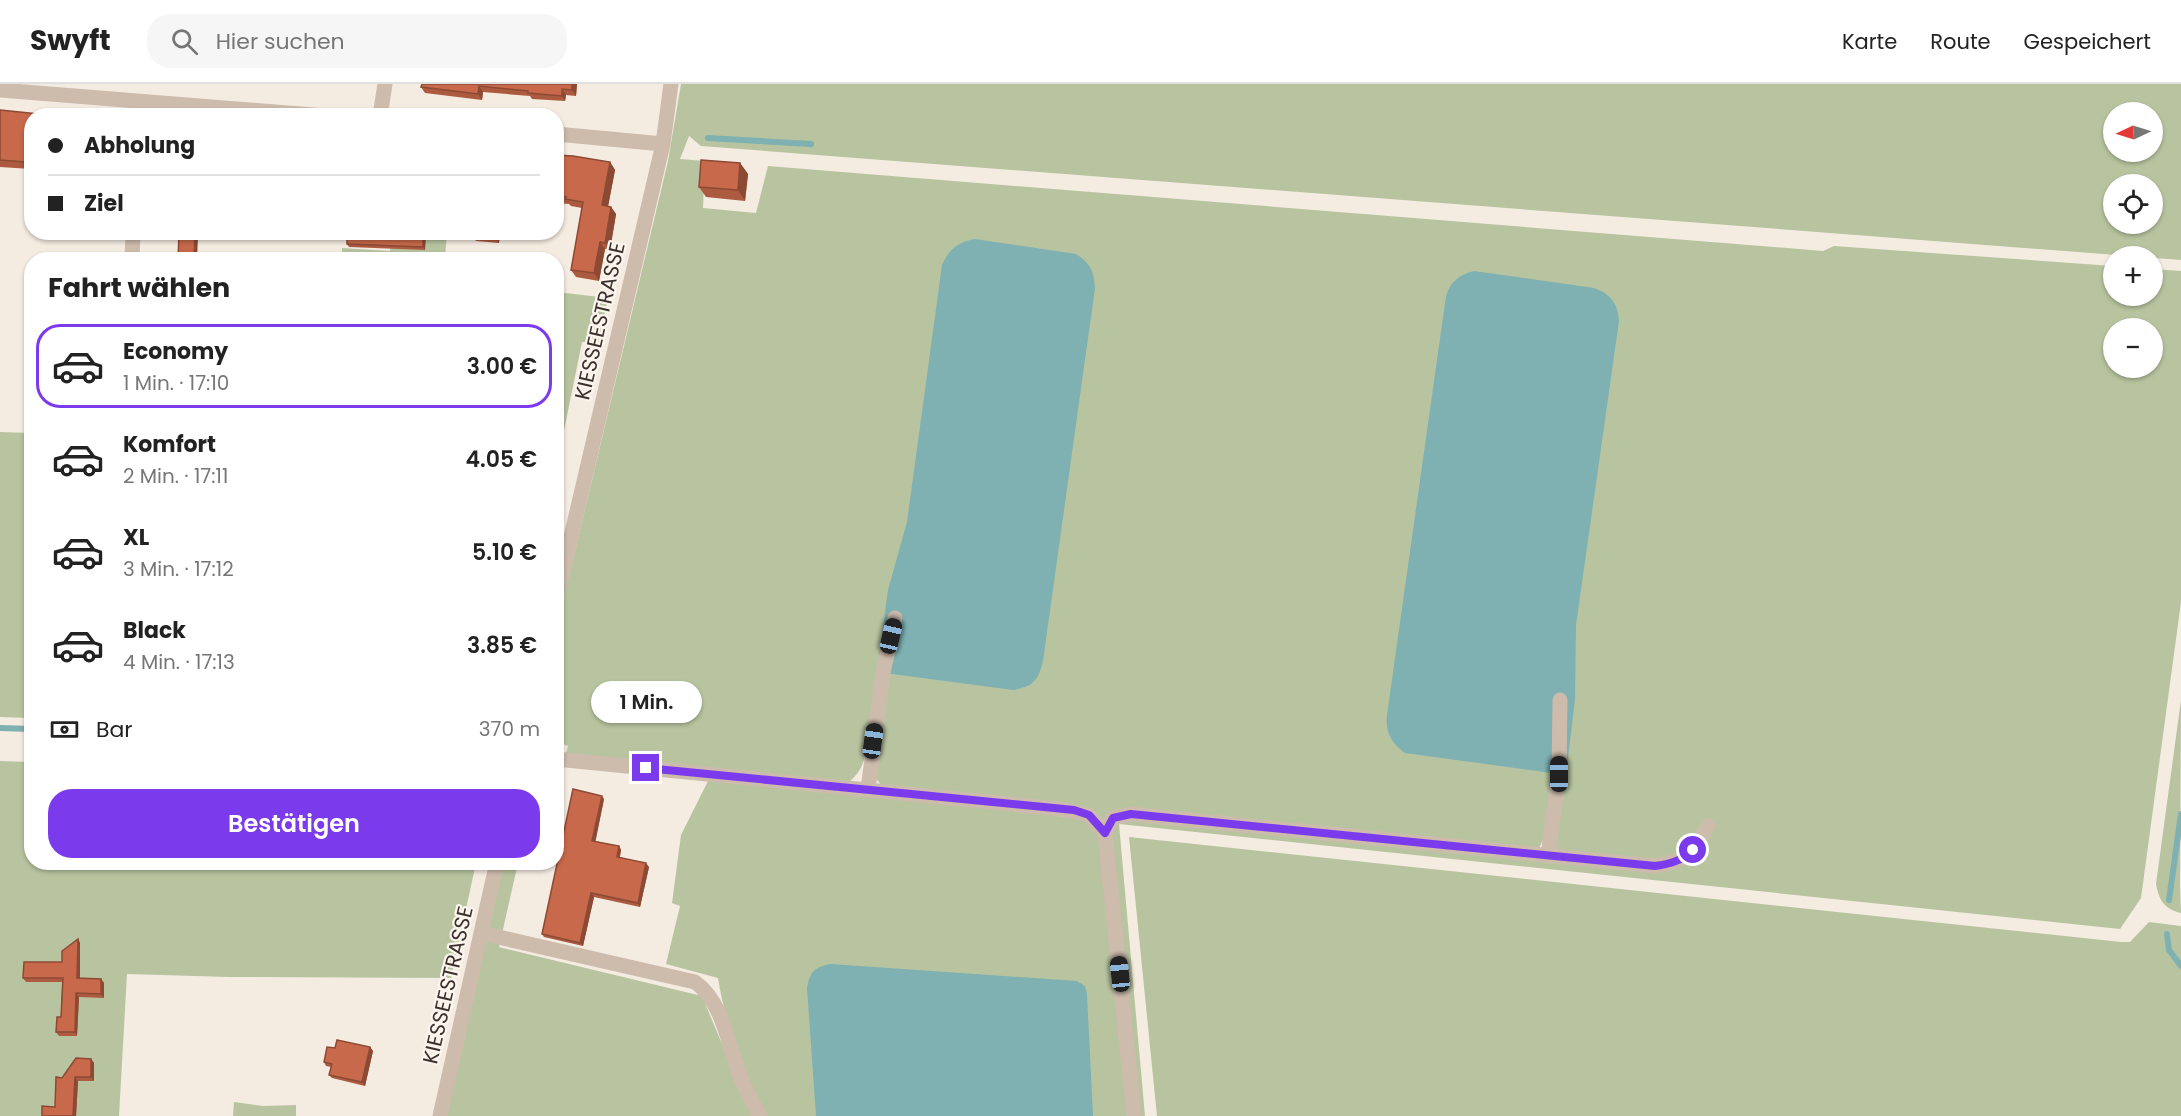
<!DOCTYPE html>
<html lang="de">
<meta charset="utf-8">
<style>
body{margin:0;font-family:Poppins,sans-serif;background:#f6f6f6;color:#222;height:100vh;display:flex;flex-direction:column;font-size:22px;white-space:nowrap}
*{box-sizing:border-box;margin:0}
p{font-size:20px;color:#767676}
.icon{flex:none;width:33px;height:33px;fill:none;stroke:currentColor;stroke-width:2;stroke-linecap:round;stroke-linejoin:round}
.map{position:relative;flex:1;overflow:hidden}
.details{position:absolute;left:24px;top:168px;width:540px;height:618px;display:flex;flex-direction:column;background:#fff;border-radius:24px;box-shadow:0 2px 4px #0004}
.details>*{flex:none}
.banner{position:absolute;left:24px;top:24px;width:540px;height:132px;border-radius:24px;box-shadow:0 2px 4px #0004;display:grid;align-content:center;height:132px;padding:0 24px;background:#fff}
.needle{width:39px;rotate:266deg}
.fabs{position:absolute;left:2103px;top:18px;display:grid;gap:12px}
.fabs a{display:grid;place-items:center;width:60px;height:60px;border-radius:50%;background:#fff;box-shadow:0 2px 4px #0004;font-size:30px}
.end{position:absolute;width:27px;height:27px;margin:-14px;border:8px solid #7c3aed;background:#fff;box-shadow:0 0 0 3px #fff}
.from{border-radius:50%}
.bubble{position:absolute;height:42px;border-radius:21px;background:#fff;box-shadow:0 2px 4px #0004;font-size:20px;font-weight:600;line-height:42px;text-align:center}
.car{position:absolute;width:18px;height:36px;margin:-18px -9px;border-radius:8px;box-shadow:0 0 4px 2px #0007;background:linear-gradient(#222 24%,#8ab4d8 0 40%,#222 0 76%,#8ab4d8 0 86%,#222 0)}
.banner b{display:flex;align-items:center;gap:21px;height:57px;font-size:22px}
.banner b+b{border-top:2px solid #e0e0e0}
.banner i{width:15px;height:15px;background:#222}
ul{padding:0;list-style:none}
li{display:flex;align-items:center;gap:18px;height:84px;margin:0 12px 9px;padding:0 12px;border:3px solid transparent;border-radius:24px}
li div{flex:1}
li b{display:block;font-size:22px}
li em{font-style:normal;font-weight:600}
li.on{border-color:#7c3aed}
li>.icon{width:54px;height:54px;stroke-width:1.5}
h2{padding:0 24px;font-size:27px;line-height:72px}
.pay{display:flex;align-items:center;gap:15px;height:66px;padding:0 24px;font-size:22px}
.pay p{margin-inline-start:auto}
.primary-button{display:flex;gap:12px;margin-top:auto;padding:12px 24px}
.primary-button a{flex:1;height:69px;border-radius:24px;background:#7c3aed;color:#fff;font-size:24px;font-weight:600;line-height:69px;text-align:center}
header{display:flex;align-items:center;gap:36px;box-sizing:border-box;height:84px;padding:0 30px;background:#fff;border-bottom:2px solid #e0e0e0}
header strong{font-size:28px}
nav{display:flex;gap:33px;margin-inline-start:auto;font-size:21px}
.search{width:420px;height:54px;background:#f6f6f6;display:flex;align-items:center;gap:15px;box-sizing:border-box;padding:0 21px;border-radius:24px;color:#767676;font-size:22px}
.map>svg:first-child{display:block}
.green{fill:#b8c4a0;fill-rule:evenodd}
.water{fill:#7fb0b2}
.lines{fill:none;stroke-linecap:round;stroke-linejoin:round}
.stream{stroke:#7fb0b2;stroke-width:6}
.minor{stroke:#cdbbac;stroke-width:15}
.wall{fill:#ac5a40}
.shaded-wall{fill:#8c4a34}
.building{fill:#c8694b;stroke:#8c4a34;stroke-width:1.5}
.route{stroke:#7c3aed;stroke-width:8}
.labels{text-anchor:middle;stroke-width:4.5;stroke-linejoin:round;paint-order:stroke}
.street-label{font-size:21px;fill:#3b302b;stroke:#fbf5ee}
</style>
<header>
<strong>Swyft</strong>
<div class="search"><svg class="icon" aria-label="search" viewBox="0 0 24 24"><circle cx="10" cy="10" r="6"/><path d="M15 15l6 6"/></svg>Hier suchen</div>
<nav><a>Karte</a><a>Route</a><a>Gespeichert</a></nav>
</header>
<div class="map">
<svg width="2181" height="1032" viewBox="0 0 2181 1032">
<rect width="100%" height="100%" fill="#f4ebe1"/>
<path class="green" d="M681,0H2181V176L701,62L689,52L680,75L705,77L703,124L756,129L768,82L1823,167L1834,162L2113,182L2114,212H2152L2153,185L2181,187V518L2141,814L2120,845L1119,740L1145,1032H1138L1110,748L1114,741L1130,734L1661,787L1693,758L1671,776L1553,769L1546,750L1538,766L1127,725L1104,740L881,701L875,693L868,661C864,678 861,690 846,700L566,669L568,662L557,658V543L668,77ZM2114,28H2152V68H2114ZM2114,100H2152V140H2114ZM2114,244H2152V284H2114Z
M391,149H447L445,175L342,176V164L390,167Z
M198,172H247L295,175H198Z
M557,208L608,214L599,259L582,258L557,381Z
M0,348L31,349V634L0,633Z
M2181,616L2180,802L2181,829C2164,825 2159,816 2156,800Z
M0,677L31,678L32,778L476,779L451,894L229,893L127,890L119,1032H0Z
M709,695L1061,728L1087,736L1101,753L1130,1032H767C743,989 726,943 718,894L666,880L680,822L672,819L681,751Z
M1129,753L2121,858H2130L2149,838L2181,842V1032H1157Z
M502,778L518,779L499,863L702,912L730,979L756,1032H445Z
M234,1018L263,1022L296,1021V1032H233Z"/>
<path class="water" d="M975,155L1076,170C1090,179 1094,187 1095,204L1043,577C1038,597 1034,602 1013,606L877,588L888,506L907,438L942,181C949,165 958,158 975,155Z
M1474,187L1594,204C1611,210 1618,220 1619,237L1576,541L1575,615L1566,691L1405,669C1391,659 1385,648 1387,631L1446,212C1451,197 1459,191 1474,187Z
M831,880L1077,897L1085,902L1087,910L1093,1032H816L807,904C810,888 814,883 831,880Z"/>
<g class="lines">
<path class="stream" d="M708,54L811,60
M0,644L32,645
M2169,816L2181,730
M2167,850L2169,866L2181,882"/>
<path class="minor" d="M0,6L325,32
M380,32L385,0
M556,50L663,60
M132,176L133,148
M556,517L663,60L671,0
M556,675L1060,725L1089,731L1105,749L1134,1032
M868,706L883,589L895,534
M1105,749L1113,734L1131,730L1655,782C1686,778 1693,768 1708,742
M1548,772L1559,690L1560,616
M481,849L695,898C724,919 728,962 741,994C746,1007 754,1020 760,1032
M440,1032L497,778"/>
</g>
<path class="wall" d="M422,0H577L576,12L566,11L565,17L532,15L530,12L483,8L482,16L425,9L421,3Z
M0,26L32,32L31,85L0,83Z
M556,71L610,78L615,86L608,122L611,123L616,130L610,166L605,165L599,197L576,193L571,186L582,124L571,122L569,120L556,119Z
M740,79L748,90L745,117L706,113L699,103Z
M151,148H171V152H153Z
M426,148L425,166L349,163L347,160Z
M471,148H500L499,159L476,157Z
M504,148H527L526,151Z
M604,715L595,757L619,762L621,766L620,773L649,783L640,823L594,813L583,862L544,853L542,850Z
M78,855L80,859V894L101,895L104,899V914L79,913L77,952H59L56,948L61,933L62,898H26L23,894L62,878Z
M370,963L373,967L365,1002L332,994L329,991L331,983L326,982L324,978L335,964Z
M91,975L94,979V997H78L76,1032H42L55,1023L62,994Z"/>
<path class="shaded-wall" d="M572,0H577L576,12L572,6Z
M479,2L483,8L482,16L478,10Z
M562,5L566,11L565,17L562,12Z
M28,61L32,67L31,85L26,78Z
M610,78L615,86L607,128L602,121Z
M740,79L748,90L745,117L738,106Z
M611,123L616,130L610,166L605,159Z
M423,148H426L425,166L423,163Z
M495,148H500L499,159L494,152Z
M195,150L198,153L197,176H194Z
M600,158L605,165L599,197L594,189Z
M602,712L604,715L595,760L592,757Z
M619,762L621,766L619,776L617,773Z
M646,779L649,783L640,823L638,819Z
M591,809L594,813L583,862L580,859Z
M78,855L80,859V898L77,894Z
M101,895L104,899V914L101,910Z
M76,909L79,913L77,952L75,948Z
M370,963L373,967L365,1002L362,998Z
M91,975L94,979V997L91,993Z
M75,993L78,997L76,1032H73Z"/>
<path class="building" d="M422,0H572V6L562,5V12L528,9V7L479,2L478,10L421,3Z
M0,26L59,32H32V62L28,61L26,78L0,76Z
M556,71L573,72L610,78L602,121L611,123L605,159L600,158L594,189L571,186L583,118L565,115L566,113L556,112Z
M701,76L740,79L738,106L699,103Z
M347,148H423V163L347,160Z
M471,148H495L494,152L471,150Z
M179,149L195,150L194,176H178Z
M573,705L602,712L592,757L619,762L617,773L646,779L638,819L591,809L580,859L542,850Z
M78,855L77,894L101,895V910L76,909L75,948H56L57,933H61L63,894H23L24,878H62V867Z
M337,956L370,963L362,998L329,991L332,980L324,978L327,963L335,964Z
M76,974L91,975V993H75L73,1032H42V1022L55,1023L56,993L62,994Z"/>
<g class="lines">
<path class="route" d="M646,684L1074,726L1089,731L1105,749L1113,734L1131,730L1655,782C1670,780 1681,777 1693,766"/>
</g>
<g class="labels">
<g class="street-label">
<text transform="translate(600 237) rotate(-77)" y="7">KIESSEESTRASSE</text>
<text transform="translate(448 901) rotate(-77)" y="7">KIESSEESTRASSE</text>
</g>
</g>
</svg>
<div class="fabs">
<a><svg class="needle" viewBox="-14 -14 28 28"><path d="M0-13l5 13h-10z" fill="#e53935"/><path d="M0 13l5-13h-10z" fill="#767676"/></svg></a>
<a><svg class="icon" aria-label="locate" viewBox="0 0 24 24"><circle cx="12" cy="12" r="6"/><path d="M12 2v4M12 18v4M2 12h4M18 12h4"/></svg></a>
<a>+</a>
<a>−</a>
</div>
<i class="end from" style="left:1693px;top:766px"></i>
<i class="end" style="left:646px;top:684px"></i>
<div class="bubble" style="left:591px;top:597px;width:111px">1 Min.</div>
<i class="car" style="left:891px;top:552px;rotate:13deg"></i>
<i class="car" style="left:873px;top:657px;rotate:8deg"></i>
<i class="car" style="left:1559px;top:690px;rotate:0deg"></i>
<i class="car" style="left:1120px;top:890px;rotate:354deg"></i>
<div class="banner">
<b><i class="from"></i>Abholung</b>
<b><i></i>Ziel</b>
</div>
<section class="details">
<h2>Fahrt wählen</h2>
<ul>
<li class="on"><svg class="icon" aria-label="car" viewBox="0 0 24 24"><path d="M5 17H2v-5l4-1 3-4h7l3 4 3 1v5h-3M9 17h6M6 11h13"/><circle cx="7" cy="17" r="2"/><circle cx="17" cy="17" r="2"/></svg><div><b>Economy</b><p>1 Min. · 17:10</p></div><em>3.00 €</em></li>
<li><svg class="icon" aria-label="car" viewBox="0 0 24 24"><path d="M5 17H2v-5l4-1 3-4h7l3 4 3 1v5h-3M9 17h6M6 11h13"/><circle cx="7" cy="17" r="2"/><circle cx="17" cy="17" r="2"/></svg><div><b>Komfort</b><p>2 Min. · 17:11</p></div><em>4.05 €</em></li>
<li><svg class="icon" aria-label="car" viewBox="0 0 24 24"><path d="M5 17H2v-5l4-1 3-4h7l3 4 3 1v5h-3M9 17h6M6 11h13"/><circle cx="7" cy="17" r="2"/><circle cx="17" cy="17" r="2"/></svg><div><b>XL</b><p>3 Min. · 17:12</p></div><em>5.10 €</em></li>
<li><svg class="icon" aria-label="car" viewBox="0 0 24 24"><path d="M5 17H2v-5l4-1 3-4h7l3 4 3 1v5h-3M9 17h6M6 11h13"/><circle cx="7" cy="17" r="2"/><circle cx="17" cy="17" r="2"/></svg><div><b>Black</b><p>4 Min. · 17:13</p></div><em>3.85 €</em></li>
</ul>
<div class="pay"><svg class="icon" aria-label="cash" viewBox="0 0 24 24"><path d="M3 7h18v10H3z"/><circle cx="12" cy="12" r="2"/></svg>Bar<p>370 m</p></div>
<div class="primary-button"><a>Bestätigen</a></div>
</section>
</div>
